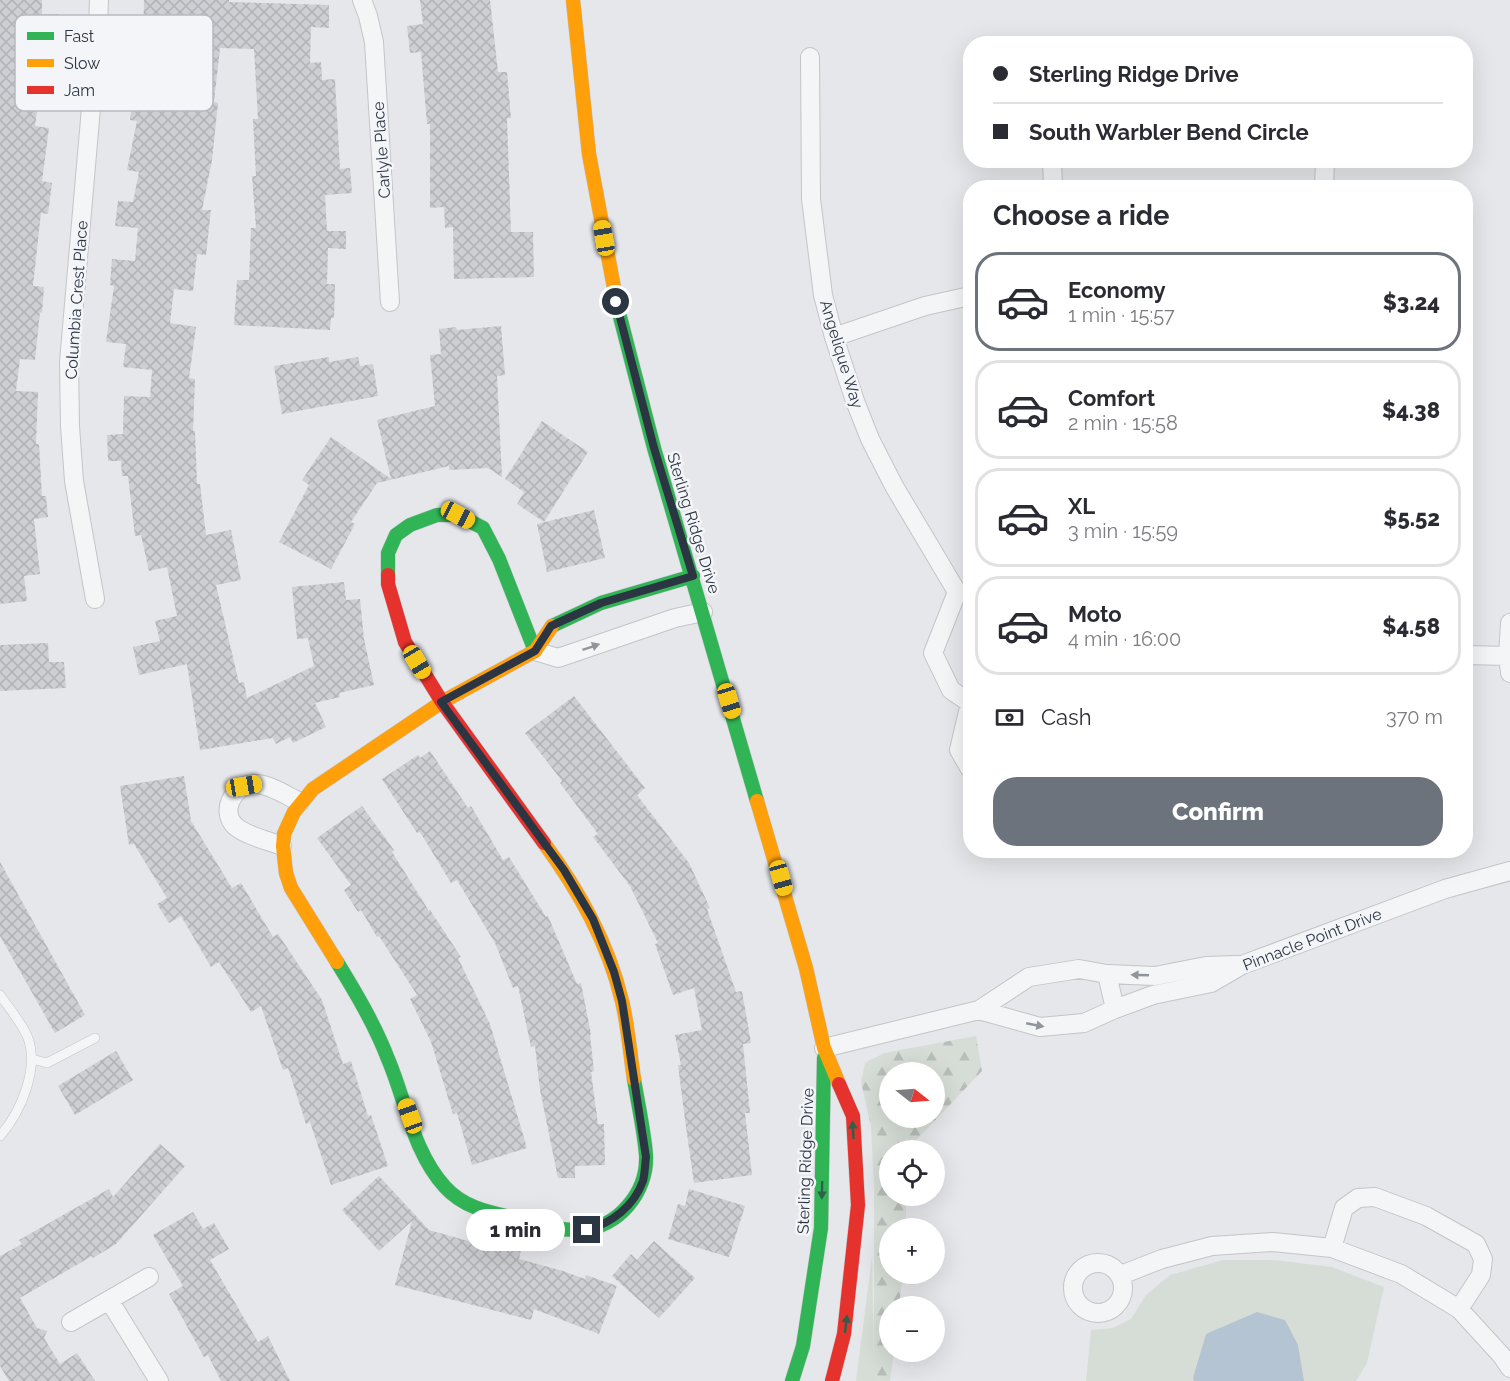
<!DOCTYPE html>
<meta charset="utf-8">
<style>
body{margin:0;font-family:Raleway,sans-serif;background:#f7f7f7;color:#2b2b33;height:100vh;display:flex;flex-direction:column;font-size:22px;white-space:nowrap}
*{box-sizing:border-box;margin:0}
p{font-size:20px;color:#7c7c81}
.icon{flex:none;width:33px;height:33px;fill:none;stroke:currentColor;stroke-width:2;stroke-linecap:round;stroke-linejoin:round}
.map{position:relative;flex:1;overflow:hidden}
.side{position:absolute;left:963px;top:180px;width:510px;height:678px;display:flex;flex-direction:column;background:#fff;border-radius:24px;box-shadow:0 6px 24px #0002}
.side>*{flex:none}
.guide{position:absolute;left:963px;top:36px;width:510px;height:132px;border-radius:24px;box-shadow:0 6px 24px #0002;display:grid;align-content:center;height:132px;padding:0 30px;background:#fff}
.needle{width:39px;rotate:107deg}
.fabs{position:absolute;left:879px;top:1062px;display:grid;gap:12px}
.fabs a{display:grid;place-items:center;width:66px;height:66px;border-radius:50%;background:#fff;box-shadow:0 6px 24px #0002;font-size:30px}
.end{position:absolute;width:27px;height:27px;margin:-14px;border:8px solid #2c3542;background:#fff;box-shadow:0 0 0 3px #fff}
.from{border-radius:50%}
.bubble{position:absolute;height:42px;border-radius:21px;background:#fff;box-shadow:0 6px 24px #0002;font-size:20px;font-weight:800;line-height:42px;text-align:center}
.car{position:absolute;width:18px;height:36px;margin:-18px -9px;border-radius:8px;box-shadow:0 0 4px 2px #0007;background:linear-gradient(#f5c518 24%,#345 0 40%,#f5c518 0 76%,#345 0 86%,#f5c518 0)}
.guide b{display:flex;align-items:center;gap:21px;height:57px;font-size:22px}
.guide b+b{border-top:2px solid #e1e1e2}
.guide i{width:15px;height:15px;background:#2b2b33}
ul{padding:0;list-style:none}
li{display:flex;align-items:center;gap:18px;height:99px;margin:0 12px 9px;padding:0 18px;border:3px solid #e1e1e2;border-radius:24px}
li div{flex:1}
li b{display:block;font-size:22px}
li em{font-style:normal;font-weight:800}
li.on{border-color:#6d737d}
li>.icon{width:54px;height:54px;stroke-width:1.5}
h2{padding:0 30px;font-size:27px;line-height:72px}
.pay{display:flex;align-items:center;gap:15px;height:66px;padding:0 30px;font-size:22px}
.pay p{margin-inline-start:auto}
.primary-button{display:flex;gap:12px;margin-top:auto;padding:12px 30px}
.primary-button a{flex:1;height:69px;border-radius:24px;background:#6d737d;color:#fff;font-size:24px;font-weight:800;line-height:69px;text-align:center}
.map>svg:first-child{display:block}
.green{fill:#d6ddd6}
.forest{fill:url(#forest-firs);fill-rule:evenodd}
.water{fill:#b5c4d2}
.building{fill:url(#building-cross-hatch)}
.lines{fill:none;stroke-linecap:round;stroke-linejoin:round}
.lane-casing{stroke:#c3c5c8;stroke-width:10}
.street-casing{stroke:#c3c5c8;stroke-width:20}
.fast-casing{stroke:#c3c5c8;stroke-width:15}
.slow-casing{stroke:#c3c5c8;stroke-width:15}
.jam-casing{stroke:#c3c5c8;stroke-width:15}
.lane{stroke:#f4f5f6;stroke-width:9}
.street{stroke:#f4f5f6;stroke-width:18}
.fast{stroke:#30b455;stroke-width:14}
.slow{stroke:#ff9f0a;stroke-width:14}
.jam{stroke:#e5322d;stroke-width:14}
.oneway{fill:#90959c}
.oneway2{fill:#2d6149}
.route{stroke:#2c3542;stroke-width:8}
.labels{text-anchor:middle;stroke-width:5;stroke-linejoin:round;paint-order:stroke}
.street-label{font-size:16px;fill:#2c3542;stroke:#f3f5f8}
.key{fill:#f3f5f8;stroke:#b7bbc1;stroke-width:1.5}
.key-label{font-size:16px;fill:#2c3542}
</style>
<div class="map">
<svg width="1510" height="1381" viewBox="0 0 1510 1381">
<defs>
<pattern id="forest-firs" width="22" height="20" patternUnits="userSpaceOnUse" patternTransform="scale(1.5)"><rect width="22" height="20" fill="#d6ddd6"/><path d="M5 1l3.5 6h-7zM16 11l3.5 6h-7z" fill="#b8beb9"/></pattern>
<pattern id="building-cross-hatch" width="8" height="8" patternUnits="userSpaceOnUse" patternTransform="scale(1.5)"><rect width="8" height="8" fill="#cdcfd2"/><path d="M0 0l8 8M0 8l8-8" fill="none" stroke="#b0b2b6"/></pattern>
</defs>
<rect width="100%" height="100%" fill="#e5e7ea"/>
<path class="green" d="M872,1257L874,1365L879,1381H856Z
M1223,1260H1274L1332,1267L1384,1287L1367,1363L1356,1381H1086L1091,1330L1113,1328L1131,1319L1146,1295L1170,1275Z"/>
<path class="forest" d="M976,1036L982,1071L907,1150H890V1196H906V1228H890V1274H903L899,1306H890V1352H894L890,1381H879L874,1365V1187L871,1126L861,1082L865,1063L884,1053ZM890,1072H934V1118H890Z"/>
<path class="water" d="M1257,1312L1285,1320L1298,1345L1304,1381H1194L1193,1378L1206,1334Z"/>
<path class="building" d="M0,0H42V14H59L57,74L61,75L58,93L40,90L35,126L49,128L42,181L52,183L48,214L41,213L33,286L44,287L42,313L40,312L35,360L20,359L16,391L38,392L36,444H39L42,496H46L48,517L34,519L40,574L24,576L27,601L0,604Z
M144,0H229V2L329,5V28L311,27L310,63L321,62L322,80L335,79L340,169L350,168L352,193L325,195L327,231H346V249L328,248L327,284H335L334,318H331L330,330L234,325L237,280H249L251,228H256L252,176H256L253,119H258L254,49L220,48L214,102L218,103L212,160L202,210H211L206,255L197,254L193,291L174,289L170,323L196,327L189,378L195,379L193,431H195L197,484H200L206,535L231,530L241,580L216,585L239,683L244,682L247,698L314,666L308,638L297,639L292,587L344,582L346,600L360,599L364,639L374,685L339,693L340,697L315,703L326,727L293,743L290,737L276,744L273,738L200,750L187,664L139,675L133,647L160,641L155,621L177,616L167,567L149,571L141,535L135,536L128,476H122L121,461H108L107,435L123,434L124,396L150,397L152,370L123,367L126,344L106,342L114,286L110,285L112,259L135,261L138,228L115,226L118,201L133,202L139,172L127,170L137,121L130,120L136,63L129,62L132,38L143,39Z
M420,0H490L498,72H507L511,118H507L511,232H533L534,277L454,279L453,227L445,228L444,207L430,208V124H427L421,52L410,53L407,26L423,24Z
M501,326L505,375L497,376L502,477L488,468L449,470V466L377,483L351,522L355,524L331,569L279,542L309,485L302,480L331,437L391,479L377,420L435,406L430,355L441,354L439,329L456,327L457,330Z
M329,357V362L358,357L360,366L373,364L378,396L282,414L274,366Z
M542,421L588,452L544,522L517,504L524,492L505,479Z
M594,510L605,558L547,572L537,524Z
M48,643L49,662H64L66,688L0,691V645Z
M574,696L645,788L637,795L689,863L710,908L707,909L736,992L742,991L751,1043L743,1044L750,1113H745L752,1175L694,1183L685,1120L678,1065H681L675,1035L702,1030L694,988L673,995L655,944L658,943L630,886L593,837L598,834L560,783L562,781L525,733Z
M430,751L468,808L471,806L503,860L509,857L546,917L548,916L577,984L581,983L591,1034L590,1035L594,1071L591,1072L598,1124H604L605,1165L575,1166V1178H558L540,1090L535,1046L531,1047L518,986L513,988L495,943L457,880L451,883L420,832L417,833L382,779L418,755L420,758Z
M184,776L191,821L232,888L241,883L273,937L278,934L322,1000L343,1064L351,1061L368,1116L371,1115L388,1166L331,1185L310,1122L306,1124L288,1068L283,1070L261,1006L251,1012L219,962L211,967L181,916L169,923L157,904L167,898L134,844L129,845L120,786Z
M362,806L394,850L392,852L429,911L430,910L461,957L458,958L490,1024L527,1148L472,1165L457,1113L453,1114L431,1042L410,999L417,995L379,936L377,937L361,910L358,912L344,890L351,885L317,838Z
M0,862L85,1015L55,1033L0,936Z
M116,1051L133,1080L75,1115L58,1086Z
M160,1144L185,1166L116,1244L93,1258L92,1256L20,1298L37,1328L47,1331L44,1338L60,1364L77,1353L95,1381H9L0,1366V1256L22,1244L19,1240L109,1189L113,1197Z
M379,1176L429,1230L493,1248L494,1242L521,1250L519,1259L563,1271L585,1279L586,1275L617,1286L599,1334L534,1309L531,1320L395,1285L412,1221L379,1251L342,1210Z
M689,1189L745,1206L729,1257L668,1239L678,1204L685,1206Z
M193,1212L203,1229L214,1223L229,1249L210,1260L258,1342L268,1336L290,1381H221L208,1355L204,1357L169,1294L183,1286L153,1235Z
M654,1241L695,1278L659,1318L612,1276L631,1254L637,1260Z"/>
<g class="lines">
<g class="lane-casing">
<path id="lane" d="M0,995C9,1008 22,1023 28,1038C39,1069 21,1112 0,1136
M32,1059L47,1063L95,1038"/>
</g>
<g class="street-casing">
<path id="street" d="M362,0L368,16L374,42L390,302
M810,57L811,199L823,295L834,337L855,401L870,439L894,486L957,592
M1052,160L1053,188
M1324,188L1325,160
M834,337L925,306L970,296
M957,592L933,653L951,690L970,703
M95,599L74,481L70,426L69,362L98,27L99,0
M1510,623L1508,656L1510,673
M535,651L558,658L675,618L703,612
M1466,655L1508,656
M970,703L959,750L970,769
M282,846C269,841 251,837 239,829C217,815 233,782 257,784C271,785 287,796 300,802
M1107,974L1115,1009
M979,1010L1040,1027L1084,1023L1115,1009L1153,995L1211,983L1242,965L1445,889L1510,871
M824,1048L979,1010L1029,977L1079,969L1107,974L1155,976L1206,966L1237,965
M1332,1248L1344,1208L1358,1198L1375,1197L1426,1216L1476,1244L1483,1259L1481,1275L1459,1309
M1073 1288a25 25 0 1 1 50 0a25 25 0 1 1-50 0Z
M1121,1275L1162,1259L1212,1246L1273,1242L1332,1248L1401,1274L1459,1309L1502,1356L1510,1368
M109,1300L159,1381
M71,1322L149,1277"/>
</g>
<g class="fast-casing">
<path id="fast" d="M618,309L654,448L757,801
M388,575V553L396,535L410,525L437,515H458L483,528L499,559L535,651
M552,626L601,603L693,576
M337,962C356,993 375,1025 388,1059C406,1101 413,1152 445,1187C466,1210 494,1213 523,1220C542,1225 561,1231 581,1230C618,1228 648,1192 646,1155C644,1130 638,1104 634,1079
M792,1381L803,1346L821,1228L824,1058"/>
</g>
<g class="slow-casing">
<path id="slow" d="M573,0L589,154L618,309
M757,801L806,968L824,1048L839,1084
M544,843C579,891 608,942 622,1001C628,1026 630,1053 634,1079
M337,962L291,888L286,873L283,846L284,834L294,812L313,789L442,702L535,651L552,626"/>
</g>
<g class="jam-casing">
<path id="jam" d="M388,575V584L405,642L442,702L544,843
M832,1381L844,1334L858,1205L853,1116L839,1084"/>
</g>
<use href="#lane" class="lane"/>
<use href="#street" class="street"/>
<use href="#fast" class="fast"/>
<use href="#slow" class="slow"/>
<use href="#jam" class="jam"/>
</g>
<defs><path id="oneway-solid" d="M-6-.8H1V-3.2L6.5 0L1 3.2V.8H-6Z" transform="scale(1.5)"/></defs>
<g class="oneway">
<use href="#oneway-solid" transform="translate(591 647) rotate(-19)"/>
<use href="#oneway-solid" transform="translate(1140 975) rotate(-178)"/>
<use href="#oneway-solid" transform="translate(1035 1025) rotate(11)"/>
</g>
<g class="oneway2">
<use href="#oneway-solid" transform="translate(853 1130) rotate(-93)"/>
<use href="#oneway-solid" transform="translate(822 1190) rotate(91)"/>
<use href="#oneway-solid" transform="translate(846 1324) rotate(-83)"/>
</g>
<g class="lines">
<path class="route" d="M587,1230C612,1223 634,1206 643,1181C645,1173 645,1164 646,1157L622,1001L614,972L593,919L564,870L441,702L535,651L551,626L601,603L693,576L654,448L616,302"/>
</g>
<g class="labels">
<g class="street-label">
<text transform="translate(381 150) rotate(-94)" y="6">Carlyle Place</text>
<text transform="translate(76 300) rotate(-86)" y="6">Columbia Crest Place</text>
<text transform="translate(842 354) rotate(73)" y="6">Angelique Way</text>
<text transform="translate(694 523) rotate(73)" y="6">Sterling Ridge Drive</text>
<text transform="translate(1312 939) rotate(-21)" y="6">Pinnacle Point Drive</text>
<text transform="translate(805 1161) rotate(-88)" y="6">Sterling Ridge Drive</text>
</g>
</g>
<rect x="15" y="15" width="198" height="96" rx="9" class="key"/>
<rect x="27" y="32" width="27" height="8" fill="#30b455"/>
<rect x="27" y="59" width="27" height="8" fill="#ff9f0a"/>
<rect x="27" y="86" width="27" height="8" fill="#e5322d"/>
<g class="key-label">
<text x="64" y="42">Fast</text>
<text x="64" y="69">Slow</text>
<text x="64" y="96">Jam</text>
</g>
</svg>
<div class="fabs">
<a><svg class="needle" viewBox="-14 -14 28 28"><path d="M0-13l5 13h-10z" fill="#e53935"/><path d="M0 13l5-13h-10z" fill="#7c7c81"/></svg></a>
<a><svg class="icon" aria-label="locate" viewBox="0 0 24 24"><circle cx="12" cy="12" r="6"/><path d="M12 2v4M12 18v4M2 12h4M18 12h4"/></svg></a>
<a>+</a>
<a>−</a>
</div>
<i class="end from" style="left:616px;top:302px"></i>
<i class="end" style="left:587px;top:1230px"></i>
<div class="bubble" style="left:466px;top:1209px;width:99px">1 min</div>
<i class="car" style="left:604px;top:238px;rotate:350deg"></i>
<i class="car" style="left:458px;top:515px;rotate:118deg"></i>
<i class="car" style="left:417px;top:662px;rotate:149deg"></i>
<i class="car" style="left:729px;top:701px;rotate:163deg"></i>
<i class="car" style="left:244px;top:786px;rotate:80deg"></i>
<i class="car" style="left:781px;top:878px;rotate:164deg"></i>
<i class="car" style="left:410px;top:1116px;rotate:340deg"></i>
<div class="guide">
<b><i class="from"></i>Sterling Ridge Drive</b>
<b><i></i>South Warbler Bend Circle</b>
</div>
<section class="side">
<h2>Choose a ride</h2>
<ul>
<li class="on"><svg class="icon" aria-label="car" viewBox="0 0 24 24"><path d="M5 17H2v-5l4-1 3-4h7l3 4 3 1v5h-3M9 17h6M6 11h13"/><circle cx="7" cy="17" r="2"/><circle cx="17" cy="17" r="2"/></svg><div><b>Economy</b><p>1 min · 15:57</p></div><em>$3.24</em></li>
<li><svg class="icon" aria-label="car" viewBox="0 0 24 24"><path d="M5 17H2v-5l4-1 3-4h7l3 4 3 1v5h-3M9 17h6M6 11h13"/><circle cx="7" cy="17" r="2"/><circle cx="17" cy="17" r="2"/></svg><div><b>Comfort</b><p>2 min · 15:58</p></div><em>$4.38</em></li>
<li><svg class="icon" aria-label="car" viewBox="0 0 24 24"><path d="M5 17H2v-5l4-1 3-4h7l3 4 3 1v5h-3M9 17h6M6 11h13"/><circle cx="7" cy="17" r="2"/><circle cx="17" cy="17" r="2"/></svg><div><b>XL</b><p>3 min · 15:59</p></div><em>$5.52</em></li>
<li><svg class="icon" aria-label="car" viewBox="0 0 24 24"><path d="M5 17H2v-5l4-1 3-4h7l3 4 3 1v5h-3M9 17h6M6 11h13"/><circle cx="7" cy="17" r="2"/><circle cx="17" cy="17" r="2"/></svg><div><b>Moto</b><p>4 min · 16:00</p></div><em>$4.58</em></li>
</ul>
<div class="pay"><svg class="icon" aria-label="cash" viewBox="0 0 24 24"><path d="M3 7h18v10H3z"/><circle cx="12" cy="12" r="2"/></svg>Cash<p>370 m</p></div>
<div class="primary-button"><a>Confirm</a></div>
</section>
</div>
